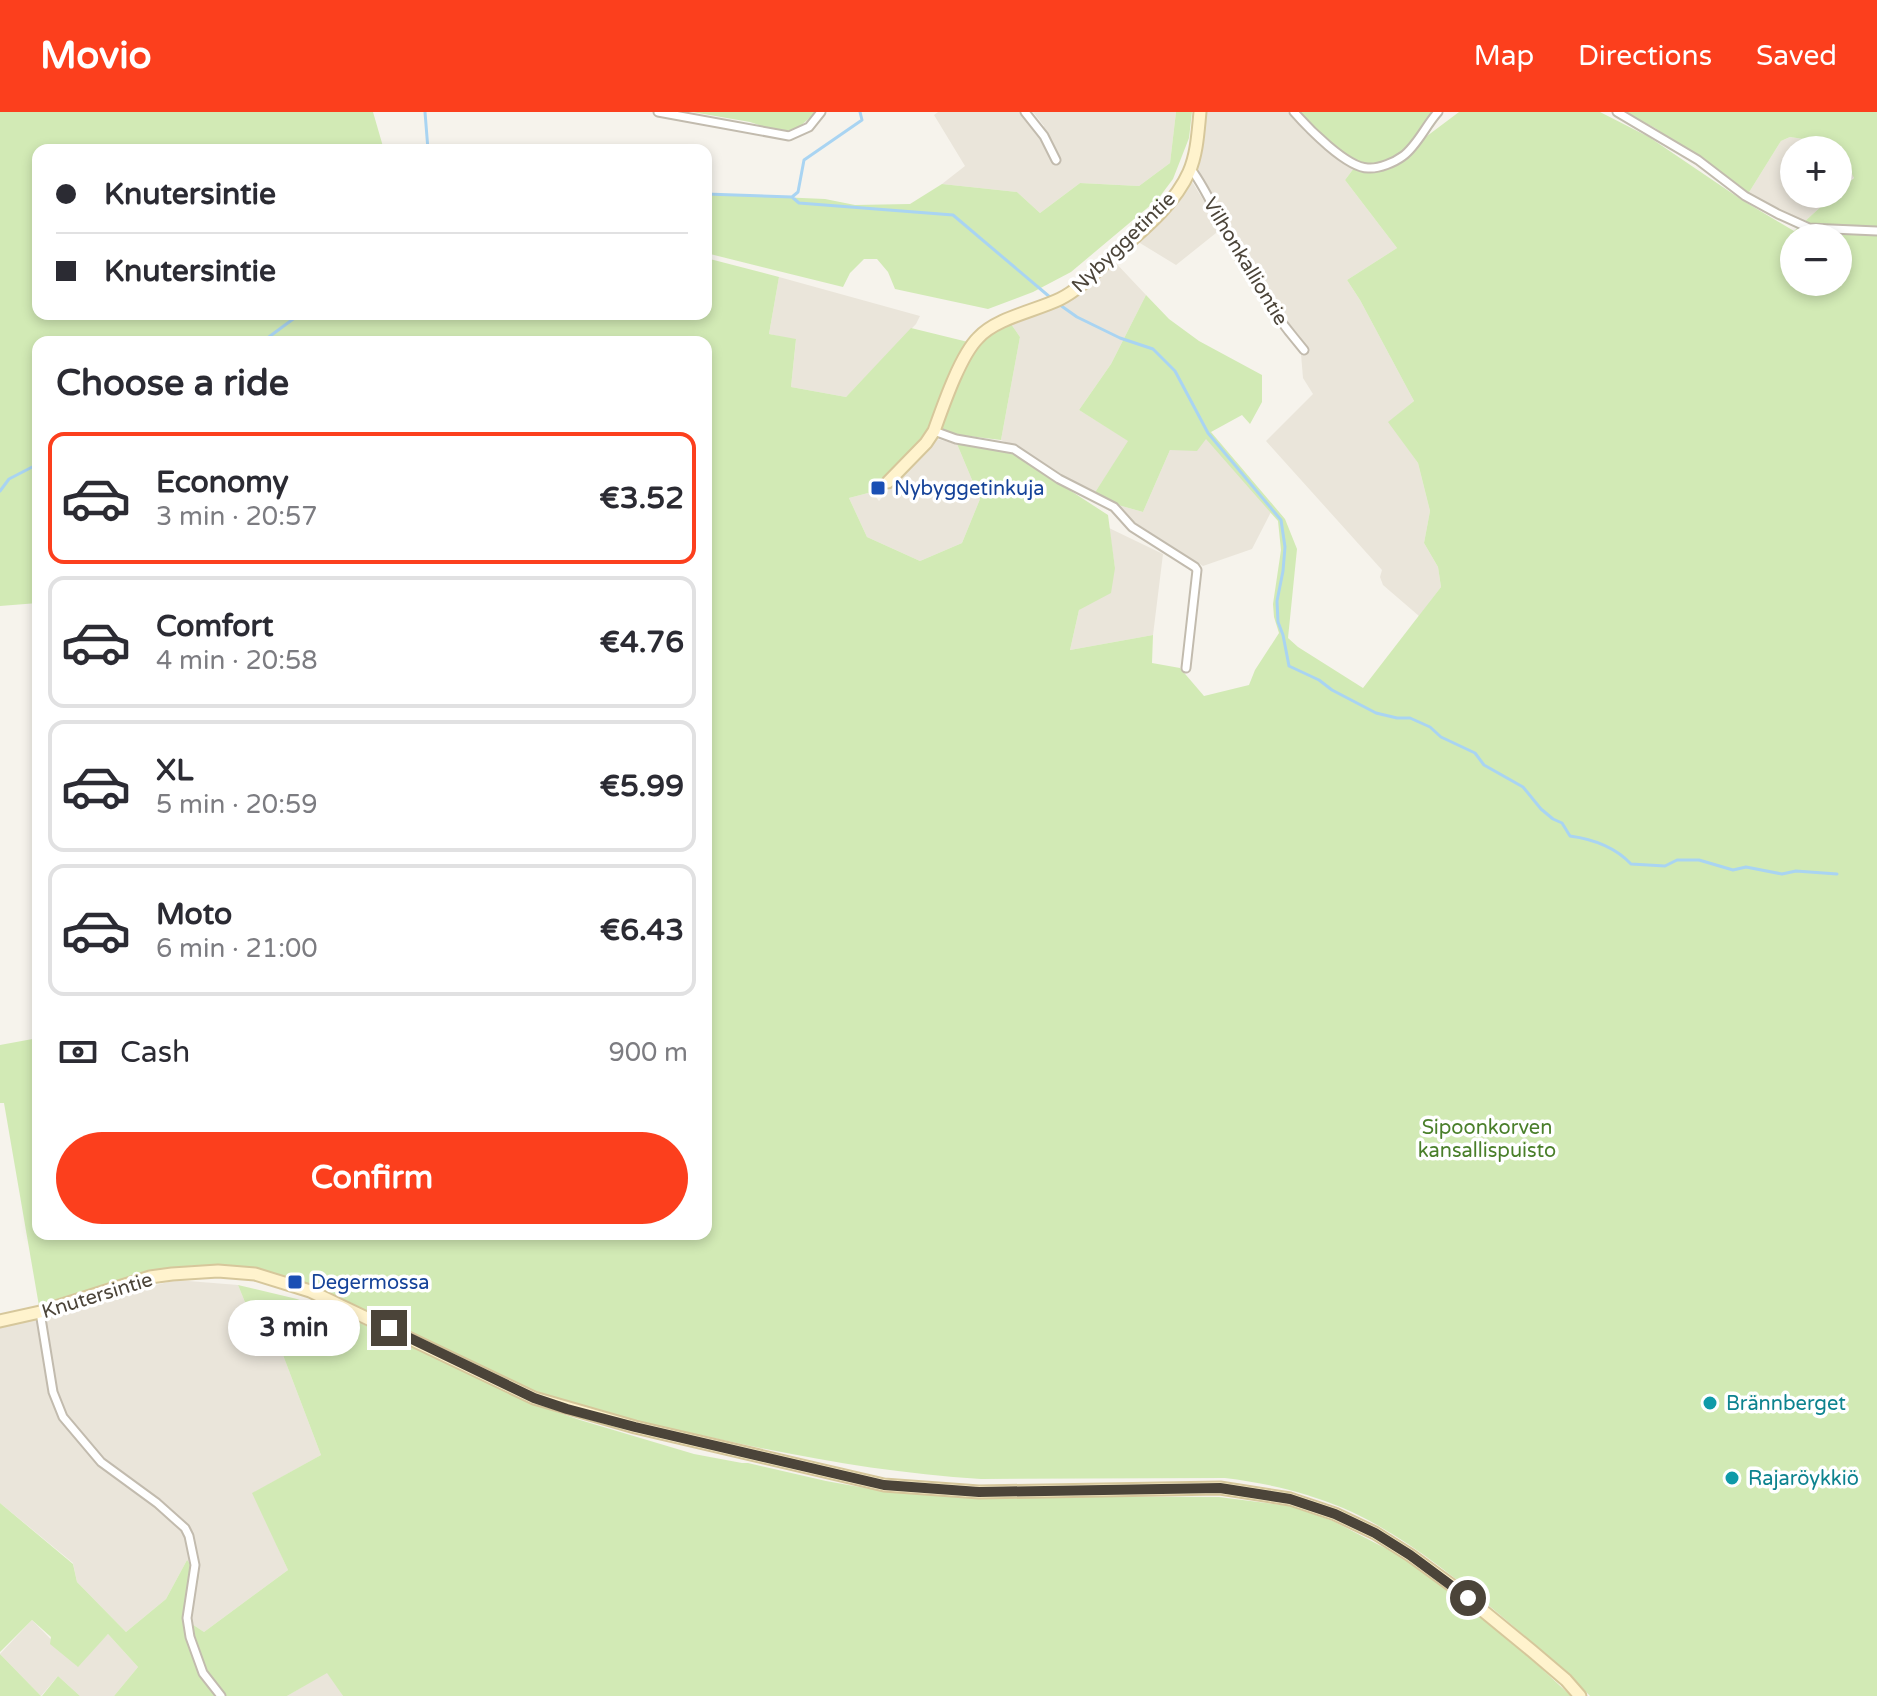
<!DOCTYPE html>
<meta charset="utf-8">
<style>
body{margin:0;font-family:"Varela Round",sans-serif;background:#f7f7f7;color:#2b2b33;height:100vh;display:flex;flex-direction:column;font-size:30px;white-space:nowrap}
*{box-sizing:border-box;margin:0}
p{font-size:26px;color:#7c7c81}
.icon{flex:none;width:44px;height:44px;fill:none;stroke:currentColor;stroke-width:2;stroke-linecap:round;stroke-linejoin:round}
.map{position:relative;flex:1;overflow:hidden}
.details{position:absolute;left:32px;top:224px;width:680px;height:904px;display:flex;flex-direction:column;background:#fff;border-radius:16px;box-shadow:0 4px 12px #0003}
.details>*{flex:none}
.hud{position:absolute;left:32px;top:32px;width:680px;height:176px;border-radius:16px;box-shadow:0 4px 12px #0003;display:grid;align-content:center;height:176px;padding:0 24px;background:#fff}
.tools{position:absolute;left:1780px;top:24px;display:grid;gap:16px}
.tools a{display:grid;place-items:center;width:72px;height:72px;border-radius:50%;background:#fff;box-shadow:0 4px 12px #0003;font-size:40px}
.end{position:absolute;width:36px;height:36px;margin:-18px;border:10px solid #4b4439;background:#fff;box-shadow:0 0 0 4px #fff}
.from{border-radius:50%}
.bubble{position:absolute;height:56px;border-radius:28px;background:#fff;box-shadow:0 4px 12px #0003;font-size:26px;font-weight:700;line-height:56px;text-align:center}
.hud b{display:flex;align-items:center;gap:28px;height:76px;font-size:30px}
.hud b+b{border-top:2px solid #e1e1e2}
.hud i{width:20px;height:20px;background:#2b2b33}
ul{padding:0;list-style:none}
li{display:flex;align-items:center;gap:24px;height:132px;margin:0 16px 12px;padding:0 8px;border:4px solid #e1e1e2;border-radius:16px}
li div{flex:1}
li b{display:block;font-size:30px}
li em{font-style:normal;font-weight:700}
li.active{border-color:#fc3f1d}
li>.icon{width:72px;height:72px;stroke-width:1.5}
h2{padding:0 24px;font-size:36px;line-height:96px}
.pay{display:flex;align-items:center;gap:20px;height:88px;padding:0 24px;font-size:30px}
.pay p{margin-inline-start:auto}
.action{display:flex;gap:16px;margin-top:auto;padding:16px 24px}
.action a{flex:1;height:92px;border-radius:48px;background:#fc3f1d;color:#fff;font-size:32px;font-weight:700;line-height:92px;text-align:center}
header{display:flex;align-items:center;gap:48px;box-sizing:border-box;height:112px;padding:0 40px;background:#fc3f1d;color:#fff}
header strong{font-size:38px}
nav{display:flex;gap:44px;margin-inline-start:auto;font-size:28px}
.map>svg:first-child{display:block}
.residential{fill:#eae5da}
.green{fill:#d2eab5;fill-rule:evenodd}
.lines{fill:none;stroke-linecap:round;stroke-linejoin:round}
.stream{stroke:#a9d4f2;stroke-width:3}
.street-casing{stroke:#c2bbae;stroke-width:11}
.secondary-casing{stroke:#d6c79b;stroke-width:15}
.street{stroke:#fff;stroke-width:7}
.secondary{stroke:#fff3cd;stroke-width:11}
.route{stroke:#4b4439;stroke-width:10}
.transit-dot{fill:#1a4fb4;stroke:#fff;stroke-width:3}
.culture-dot{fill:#0f9aa8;stroke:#fff;stroke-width:3}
.labels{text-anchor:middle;stroke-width:7;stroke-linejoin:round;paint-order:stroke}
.street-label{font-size:20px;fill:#4b4439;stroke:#fff}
.transit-label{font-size:20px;fill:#164399;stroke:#fff;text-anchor:start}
.park-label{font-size:20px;fill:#4a7f2a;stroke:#fff}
.culture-label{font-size:20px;fill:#0d838f;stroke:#fff;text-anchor:start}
</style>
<header>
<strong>Movio</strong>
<nav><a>Map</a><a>Directions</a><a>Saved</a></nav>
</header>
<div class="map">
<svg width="1877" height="1584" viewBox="0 0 1877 1584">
<rect width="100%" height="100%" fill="#f6f3ec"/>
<path class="residential" d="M938,0H1020L1036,20L1044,14L1033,0H1176L1170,51L1139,74L1080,71L1040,101L1017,80L942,72L965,54L934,3Z
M1205,0H1288L1305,20L1328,40L1354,56L1345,68L1397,136L1347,168L1360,188L1414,289L1389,310L1418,351L1430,399L1424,431L1438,455L1441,475L1419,504L1383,473L1380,465L1382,458L1266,329L1313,282L1303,266L1301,242L1308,236L1278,201L1232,124L1222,100L1201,67L1196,51Z
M1790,25L1837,32L1854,65L1838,80V38H1794V82H1835L1805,109L1748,82L1781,29Z
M1191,68L1221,117L1176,153L1135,128Z
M1113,148L1146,183L1111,252L1079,298L1129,329L1094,382L1020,337L1001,328L1020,225L1011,212L1054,197L1081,179Z
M779,165L920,204L916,212L846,285L791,275L796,228L769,222Z
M933,326L957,332L980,387L962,431L920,449L867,425L849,386L872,380L879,389Z
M1206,326L1271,400L1252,437L1203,454L1134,410L1118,393L1143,400L1170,338Z
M1109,416L1163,442L1153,523L1070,538L1079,498L1115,456Z
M176,1168L238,1173L251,1205L275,1222L321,1343L253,1381L288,1458L204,1520L192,1512V1491L187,1448L166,1487L126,1520L77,1470L73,1451L0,1391V1215L48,1205L128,1180Z
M32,1508L77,1554L108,1522L138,1555L114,1584H80L58,1564L41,1584L0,1542Z
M327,1560L343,1584H287Z"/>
<path class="green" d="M0,0H373L384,38H38V202H706V146L779,165L769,222L796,227L791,275L846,285L911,216L968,230L931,314L890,362L876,370L872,380L849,386L867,425L920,449L962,431L980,387L957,332L1004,338L1014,342L1108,403L1115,456L1111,481L1079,498L1070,538L1153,523L1152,551L1180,556L1204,584L1249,573L1255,558L1279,521L1274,505L1273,492L1281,438L1278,409L1206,327L1197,339L1170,338L1143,400L1118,393L1094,382L1128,329L1079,298L1111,252L1146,183L1169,207L1199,229L1262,263V290L1250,312L1242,303L1211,320L1285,407L1297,437L1288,526L1298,535L1363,576L1441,475L1438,455L1424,431L1430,399L1418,351L1388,310L1414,289L1360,188L1347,168L1397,136L1345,68L1354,56L1375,60L1403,48L1427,24L1459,0H1600L1649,25L1742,88L1794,119L1835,82H1838V80L1854,66L1837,32L1790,25L1781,29L1748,82L1655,16L1624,0H1877V1584H1590C1562,1554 1530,1529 1499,1502C1452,1463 1399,1420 1343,1396C1305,1380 1266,1371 1225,1366L981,1367C885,1361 794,1344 700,1323C655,1313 608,1305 564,1290C505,1271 448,1240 393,1213C333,1184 271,1151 204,1153C148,1155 92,1178 39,1194L4,991H0V933L38,926V1122H706V230H38V491L0,494ZM1794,126H1838V170H1794Z
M692,0H816L795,19L773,18L750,10Z
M1176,0H1192L1189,26L1173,67L1158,87L1071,160L1033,180L988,197L895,177L888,160L877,147H864L850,161L843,175L706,141V82L825,87L855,93L910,92L942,72L1017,80L1040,101L1080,71L1139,74L1170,51Z
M1300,0H1435L1403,41L1381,52L1359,53L1329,31Z
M1011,212L1020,225L1001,328L951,322L943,319L941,311L968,251L980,233L991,221Z
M238,1173L297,1187L358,1210L528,1290L580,1308L694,1342L742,1351H748L826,1369L882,1379L1023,1384L1219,1385L1290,1394L1333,1409L1408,1448L1451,1479L1528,1544L1571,1584H343L327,1561L287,1584H114L138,1555L108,1522L78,1555L50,1532L51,1525L32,1508L0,1540V1391L73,1452L77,1470L126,1520L166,1487L187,1448L199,1464L192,1491V1512L204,1520L288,1458L252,1381L321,1343L275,1222L251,1205Z
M0,1542L41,1584H0Z
M58,1564L80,1584H42Z"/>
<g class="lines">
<path class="stream" d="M425,0L428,38
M706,82L792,85L799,91L953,103L1051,186
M792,85L798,80L804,48L862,8L860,0
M1060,193L1077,205L1120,226L1153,237L1175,259L1208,321L1281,408L1285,435L1283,459L1277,489L1278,510L1283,523L1289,554L1319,568L1332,578L1376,601L1397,606H1410L1430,615L1441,625L1475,641L1484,653L1523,675L1541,697L1553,707L1562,711L1570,724C1592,727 1615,735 1631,752L1665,754L1677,748H1699L1733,758L1746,755L1782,762L1796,759L1837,762
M262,230L300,202
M0,379L9,367L38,352"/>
<g class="street-casing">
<path id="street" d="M658,0L789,24L809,15L821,0
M1025,0L1044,24L1056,48
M1294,0C1308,16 1347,56 1368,56C1379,57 1395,50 1403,44C1417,34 1426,13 1438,0
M1617,0L1698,48L1745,84L1778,102L1809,116L1877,119
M1191,57C1209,81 1219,109 1233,134C1253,172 1277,206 1304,238
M934,319L956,327L1014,337L1059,367L1114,395L1132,415L1195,455L1197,458L1186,556
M40,1200L53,1280L63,1305L101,1350L157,1391L185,1416L189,1424L195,1453L187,1506L190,1525L203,1561L221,1584"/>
</g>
<g class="secondary-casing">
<path id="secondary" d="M888,370L926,331L934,319C943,294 960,244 978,226C996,206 1035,199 1060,187C1080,177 1095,160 1112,145C1139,121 1174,94 1189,60C1197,42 1198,20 1200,0
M0,1209L40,1200L150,1165L172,1162L218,1159L255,1162L310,1179L534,1286L635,1315L884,1373L979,1380L1220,1376L1290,1387L1335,1402L1375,1421L1410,1443L1454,1475L1532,1539L1566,1568L1580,1584"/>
</g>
<use href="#street" class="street"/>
<use href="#secondary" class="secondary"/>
</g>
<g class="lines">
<path class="route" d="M389,1216L534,1286L567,1297L635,1315L884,1373L979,1380L1220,1376L1290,1387L1335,1402L1375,1421L1410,1443L1468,1486"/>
</g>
<g class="transit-dot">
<rect x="870" y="368" width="16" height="16" rx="4"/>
<rect x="287" y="1162" width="16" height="16" rx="4"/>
</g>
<g class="culture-dot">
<circle cx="1710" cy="1291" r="8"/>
<circle cx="1732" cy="1366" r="8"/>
</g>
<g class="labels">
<g class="street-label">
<text transform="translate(1123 130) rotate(-44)" y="7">Nybyggetintie</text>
<text transform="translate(1246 149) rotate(59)" y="7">Vilhonkalliontie</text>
<text transform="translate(97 1183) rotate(-17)" y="7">Knutersintie</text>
</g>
<g class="transit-label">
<text x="894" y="383">Nybyggetinkuja</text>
<text x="311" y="1177">Degermossa</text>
</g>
<g class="park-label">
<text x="1487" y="1022">Sipoonkorven<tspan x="1487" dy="23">kansallispuisto</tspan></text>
</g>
<g class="culture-label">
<text x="1726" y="1298">Brännberget</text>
<text x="1748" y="1373">Rajaröykkiö</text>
</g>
</g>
</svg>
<div class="tools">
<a>+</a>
<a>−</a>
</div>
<i class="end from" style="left:1468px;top:1486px"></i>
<i class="end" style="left:389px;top:1216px"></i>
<div class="bubble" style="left:228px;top:1188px;width:132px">3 min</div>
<div class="hud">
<b><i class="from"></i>Knutersintie</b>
<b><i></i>Knutersintie</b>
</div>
<section class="details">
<h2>Choose a ride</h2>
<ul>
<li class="active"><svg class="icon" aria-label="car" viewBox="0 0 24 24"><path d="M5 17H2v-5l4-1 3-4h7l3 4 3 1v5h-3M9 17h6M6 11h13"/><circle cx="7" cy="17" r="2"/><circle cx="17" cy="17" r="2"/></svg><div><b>Economy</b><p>3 min · 20:57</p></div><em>€3.52</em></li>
<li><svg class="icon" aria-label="car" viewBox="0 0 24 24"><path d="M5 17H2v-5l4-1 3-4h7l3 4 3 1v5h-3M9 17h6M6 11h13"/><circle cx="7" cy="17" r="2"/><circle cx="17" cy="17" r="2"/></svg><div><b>Comfort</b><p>4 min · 20:58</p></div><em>€4.76</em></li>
<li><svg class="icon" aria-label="car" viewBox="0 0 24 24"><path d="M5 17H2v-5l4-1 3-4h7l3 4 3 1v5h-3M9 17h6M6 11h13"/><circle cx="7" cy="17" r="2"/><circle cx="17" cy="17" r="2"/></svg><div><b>XL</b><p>5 min · 20:59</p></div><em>€5.99</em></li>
<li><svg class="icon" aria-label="car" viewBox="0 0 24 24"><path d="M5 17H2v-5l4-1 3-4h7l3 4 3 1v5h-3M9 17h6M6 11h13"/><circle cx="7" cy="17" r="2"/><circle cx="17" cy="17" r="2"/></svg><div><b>Moto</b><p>6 min · 21:00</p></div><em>€6.43</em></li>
</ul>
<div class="pay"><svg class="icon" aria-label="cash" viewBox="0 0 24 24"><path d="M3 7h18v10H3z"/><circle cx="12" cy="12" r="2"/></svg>Cash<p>900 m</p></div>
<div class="action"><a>Confirm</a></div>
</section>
</div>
